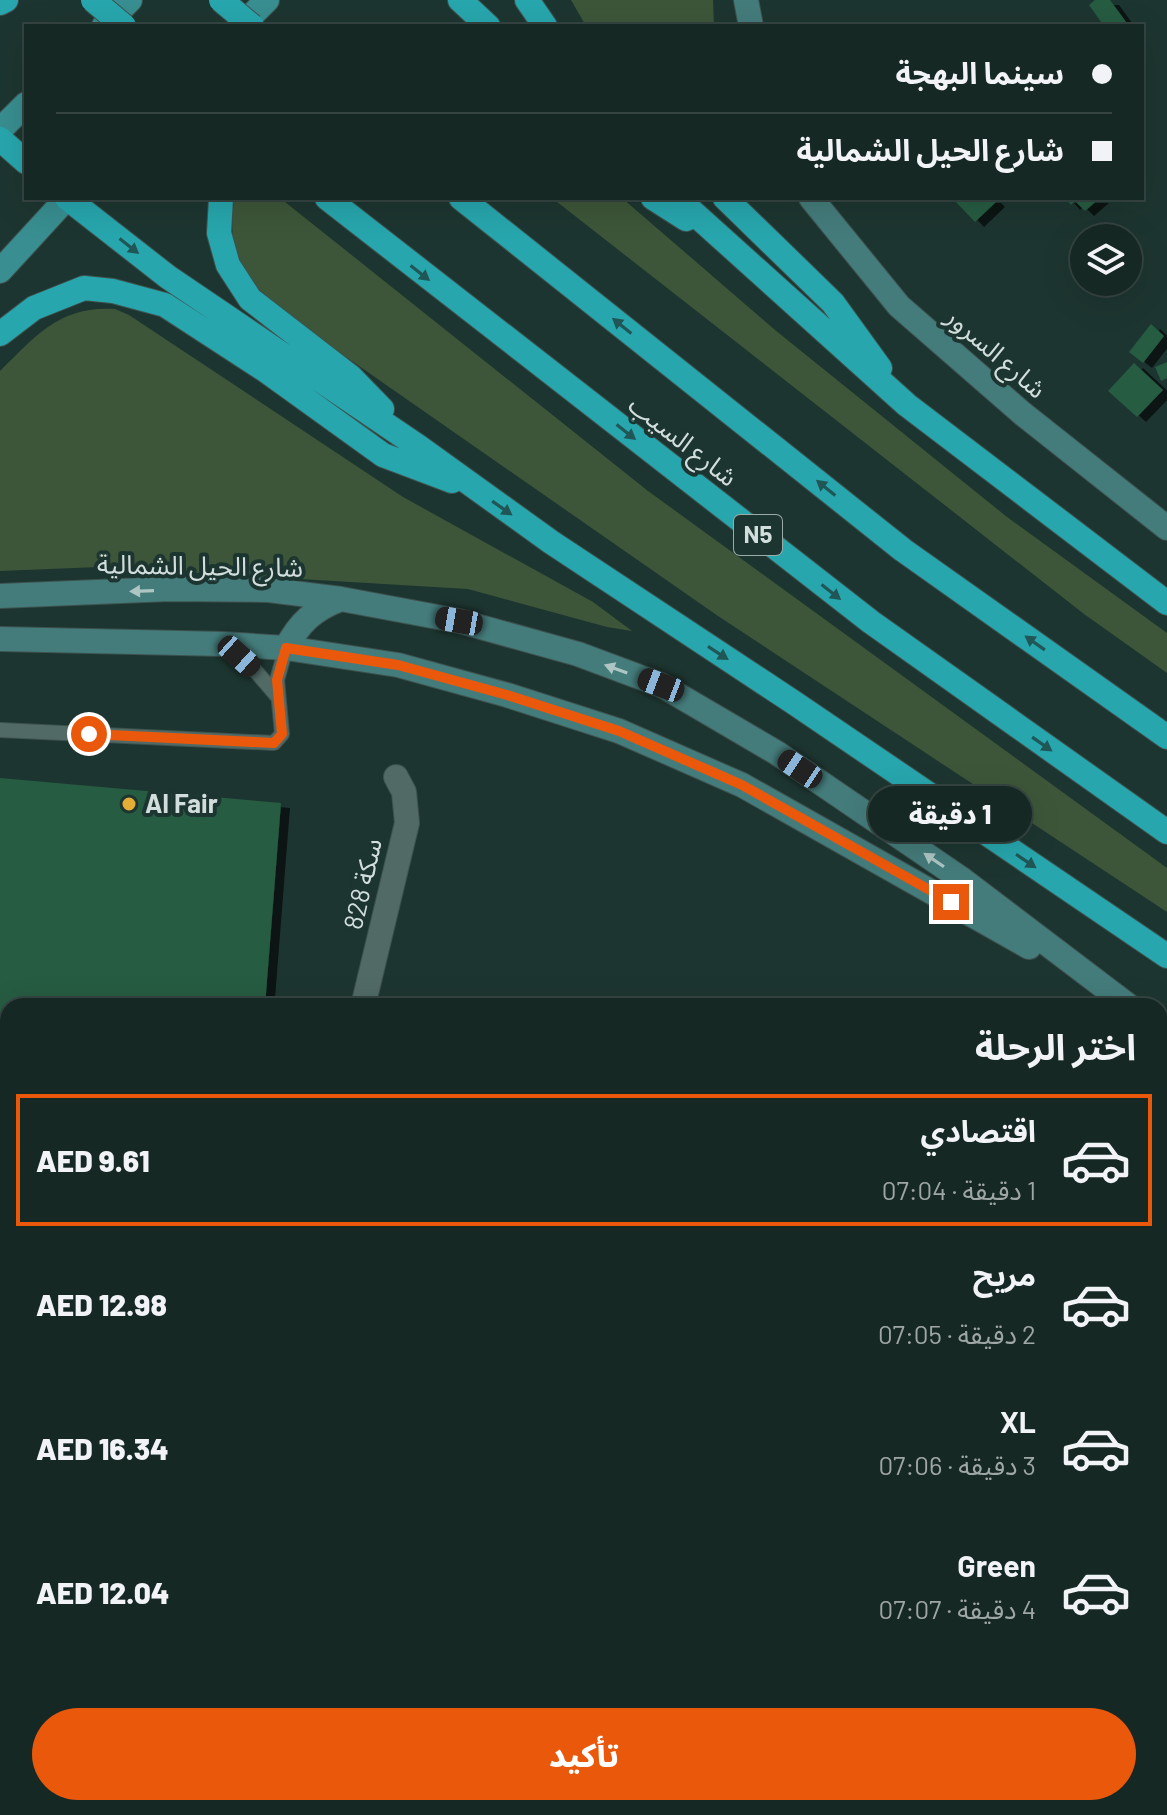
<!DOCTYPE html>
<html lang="ar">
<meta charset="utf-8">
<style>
body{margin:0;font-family:Barlow,"Noto Sans Arabic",sans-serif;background:#1f302c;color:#f1f3f6;direction:rtl;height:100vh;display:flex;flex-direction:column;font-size:30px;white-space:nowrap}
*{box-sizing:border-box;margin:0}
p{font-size:26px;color:#9ea6a6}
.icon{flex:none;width:44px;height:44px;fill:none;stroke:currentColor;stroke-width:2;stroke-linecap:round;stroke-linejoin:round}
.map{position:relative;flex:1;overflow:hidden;direction:ltr}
.drawer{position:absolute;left:0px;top:998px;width:1168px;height:818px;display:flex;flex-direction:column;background:#162824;border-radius:24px 24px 0 0;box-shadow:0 8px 32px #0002,0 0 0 2px #354441;direction:rtl}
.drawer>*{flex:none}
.guide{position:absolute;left:24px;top:24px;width:1120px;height:176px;border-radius:0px;box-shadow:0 8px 32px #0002,0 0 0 2px #354441;direction:rtl;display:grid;align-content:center;height:176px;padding:0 32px;background:#162824}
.tools{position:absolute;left:1070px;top:224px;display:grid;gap:16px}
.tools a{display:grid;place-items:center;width:72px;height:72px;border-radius:50%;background:#162824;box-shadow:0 8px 32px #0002,0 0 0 2px #354441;font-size:40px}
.end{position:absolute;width:36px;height:36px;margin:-18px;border:10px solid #ea580c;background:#fff;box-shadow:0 0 0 4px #fff}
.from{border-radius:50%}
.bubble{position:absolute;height:56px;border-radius:28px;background:#162824;box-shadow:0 8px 32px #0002,0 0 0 2px #354441;font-size:26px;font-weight:800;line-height:56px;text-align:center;direction:rtl}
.car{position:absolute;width:24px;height:48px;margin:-24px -12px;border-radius:10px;box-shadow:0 0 6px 2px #0007;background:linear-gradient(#222 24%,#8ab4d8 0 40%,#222 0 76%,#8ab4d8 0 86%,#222 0)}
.guide b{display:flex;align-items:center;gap:28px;height:76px;font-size:30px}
.guide b+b{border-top:2px solid #354441}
.guide i{width:20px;height:20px;background:#f1f3f6}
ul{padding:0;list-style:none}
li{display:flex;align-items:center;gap:24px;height:132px;margin:0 16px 12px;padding:0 16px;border:4px solid transparent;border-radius:0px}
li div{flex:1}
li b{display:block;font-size:30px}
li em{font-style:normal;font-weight:800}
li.current{border-color:#ea580c}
li>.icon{width:72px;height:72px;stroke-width:1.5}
h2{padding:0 32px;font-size:36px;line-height:96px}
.primary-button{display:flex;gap:16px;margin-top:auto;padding:16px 32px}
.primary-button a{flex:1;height:92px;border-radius:48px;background:#ea580c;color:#fff;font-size:32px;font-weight:800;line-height:92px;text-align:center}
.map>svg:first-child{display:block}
.green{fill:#3d5639}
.building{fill:#265b42;filter:url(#shadow)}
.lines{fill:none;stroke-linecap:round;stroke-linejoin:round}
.lane-casing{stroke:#3e524f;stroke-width:16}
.street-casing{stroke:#3e524f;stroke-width:26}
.secondary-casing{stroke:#3e524f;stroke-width:26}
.primary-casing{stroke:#3e524f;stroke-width:26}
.highway-casing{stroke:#3e524f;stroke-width:26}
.lane{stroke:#516a65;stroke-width:14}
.street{stroke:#516a65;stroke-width:24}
.secondary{stroke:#447c7b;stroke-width:24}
.primary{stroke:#388e90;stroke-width:24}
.highway{stroke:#27a6ad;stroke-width:24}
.highway-bridge-casing{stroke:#3e524f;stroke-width:26;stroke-linecap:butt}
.highway-bridge{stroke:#27a6ad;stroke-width:24}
.oneway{fill:#205756}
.oneway2{fill:#aec6c3}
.route{stroke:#ea580c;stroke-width:10}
.poi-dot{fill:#e4ad35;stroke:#1d3530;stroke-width:3}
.labels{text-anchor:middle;stroke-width:8;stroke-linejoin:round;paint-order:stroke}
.shield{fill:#1d3530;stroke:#9baba8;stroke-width:2}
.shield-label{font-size:24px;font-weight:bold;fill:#d1dedb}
.street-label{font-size:26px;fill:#d1dedb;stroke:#1d3530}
.poi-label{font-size:26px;font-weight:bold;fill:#d1dedb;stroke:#1d3530;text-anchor:start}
</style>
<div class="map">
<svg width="1167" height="1815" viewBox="0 0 1167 1815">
<defs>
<filter id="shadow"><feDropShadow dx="9" dy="5" stdDeviation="0" flood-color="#0009"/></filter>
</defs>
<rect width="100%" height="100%" fill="#1d3530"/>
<path class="green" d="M571,0H713L714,26H586Z
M234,198H280L648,491L1167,868V912L718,616L260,297C234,259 229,244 234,198Z
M552,198H622L775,330L1007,517L1167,633V673L1084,614Z
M115,309L129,315L403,497L593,602L632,631L607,627L468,589L99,567L0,571V371C37,335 59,306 115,309Z"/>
<path class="building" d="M1095,0H1110L1129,26H1104L1089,5Z
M952,198H992L996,202L975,222Z
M1065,198H1100L1085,211L1075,201L1071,205Z
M1151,324L1164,336L1143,363L1129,352Z
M1167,362V378L1161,381L1155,367Z
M1134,363L1163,390L1137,417L1108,391Z
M0,778L281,803L265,1006H8V1374L0,1373Z
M0,1413L8,1414V1537H0Z
M0,1667L8,1672V1712L0,1724Z
M321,1808H369L386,1815H318Z"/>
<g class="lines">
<g class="lane-casing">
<path id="lane" d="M227,646L253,668L277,696
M0,730L274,743L282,734L277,680L286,648"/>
</g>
<g class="street-casing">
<path id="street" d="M363,1006L407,823L404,792L396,777
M1160,1206L1167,1210
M0,1391L8,1393
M452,1808L472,1815
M906,1808L918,1815
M169,1815L170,1808
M783,1815L786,1808
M989,1815L993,1808"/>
</g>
<g class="secondary-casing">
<path id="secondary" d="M746,0L751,26
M811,198L899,306L1023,414L1167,528
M0,596L169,589L269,590L341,599L459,621L578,654L661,685L777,753L963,880L1129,1006
M0,639L224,644L286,648L398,665L507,695L619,731L742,785L1029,947
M286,648C299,623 314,609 341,599
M1160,1027L1167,1032"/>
</g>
<g class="primary-casing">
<path id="primary" d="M104,26L130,0
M241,26L267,0
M0,130L26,104
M0,271L67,198"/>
</g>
<g class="highway-casing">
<path id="highway" d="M460,0L488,26
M527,0L545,26
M0,3L6,0
M0,139L26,162
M67,198L168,277L419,447L551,542L793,702L1167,956
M221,198L219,233L228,265L250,299L351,377L382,409
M327,198L871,622L1167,832
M461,198L903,550L1167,737
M653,198L686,219
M677,198L907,405L1167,603
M725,198L833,303L880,368
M0,334L34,308L84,288L113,291L165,305L265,370L383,455L452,481"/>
</g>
<use href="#lane" class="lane"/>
<use href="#street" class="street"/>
<use href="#secondary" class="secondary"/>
<use href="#primary" class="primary"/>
<use href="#highway" class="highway"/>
<g class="highway-bridge-casing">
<path id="highway-bridge" d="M93,0L124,26
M221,0L252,26"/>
</g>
<use href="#highway-bridge" class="highway-bridge"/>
</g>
<defs><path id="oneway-solid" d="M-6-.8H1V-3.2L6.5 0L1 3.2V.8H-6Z" transform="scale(2)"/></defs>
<g class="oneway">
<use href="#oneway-solid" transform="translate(129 246) rotate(38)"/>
<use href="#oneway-solid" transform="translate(420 273) rotate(38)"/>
<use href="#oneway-solid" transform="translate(622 326) rotate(-141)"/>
<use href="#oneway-solid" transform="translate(626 432) rotate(38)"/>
<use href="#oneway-solid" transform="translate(826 488) rotate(-141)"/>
<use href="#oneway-solid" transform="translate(502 508) rotate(35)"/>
<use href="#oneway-solid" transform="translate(831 592) rotate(38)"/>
<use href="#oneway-solid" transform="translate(1035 643) rotate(-145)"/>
<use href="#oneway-solid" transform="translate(718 653) rotate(33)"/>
<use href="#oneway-solid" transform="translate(1042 744) rotate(35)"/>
<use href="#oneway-solid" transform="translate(1026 861) rotate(34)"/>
</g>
<g class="oneway2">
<use href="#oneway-solid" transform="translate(142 591) rotate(178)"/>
<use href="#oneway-solid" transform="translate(616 669) rotate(-160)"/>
<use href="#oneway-solid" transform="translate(934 860) rotate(-146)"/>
</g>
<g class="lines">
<path class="route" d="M89,734L274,743L282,734L277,680L286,648L398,665L507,695L619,731L742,785L951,902"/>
</g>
<circle class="poi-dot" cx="129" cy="804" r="8"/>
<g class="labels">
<rect class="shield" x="734" y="515" width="48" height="40" rx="6"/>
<g class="shield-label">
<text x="758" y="543">N5</text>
</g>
<g class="street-label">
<text transform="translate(996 353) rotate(41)" y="9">شارع السرور</text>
<text transform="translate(683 441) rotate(38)" y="9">شارع السيب</text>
<text transform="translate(200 566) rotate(1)" y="9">شارع الحيل الشمالية</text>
<text transform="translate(363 884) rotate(-77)" y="9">سكة 828</text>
</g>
<g class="poi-label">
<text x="145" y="813">Al Fair</text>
</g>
</g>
</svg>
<div class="tools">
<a><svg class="icon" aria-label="layers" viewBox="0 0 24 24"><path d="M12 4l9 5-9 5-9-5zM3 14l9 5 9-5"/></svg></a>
</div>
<i class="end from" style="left:89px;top:734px"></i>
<i class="end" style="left:951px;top:902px"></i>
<div class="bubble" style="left:868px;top:786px;width:164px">1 دقيقة</div>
<i class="car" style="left:459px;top:621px;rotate:280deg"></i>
<i class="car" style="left:239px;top:656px;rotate:132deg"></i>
<i class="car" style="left:661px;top:685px;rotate:291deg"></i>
<i class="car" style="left:800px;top:769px;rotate:304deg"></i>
<div class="guide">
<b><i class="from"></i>سينما البهجة</b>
<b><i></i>شارع الحيل الشمالية</b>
</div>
<section class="drawer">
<h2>اختر الرحلة</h2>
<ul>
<li class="current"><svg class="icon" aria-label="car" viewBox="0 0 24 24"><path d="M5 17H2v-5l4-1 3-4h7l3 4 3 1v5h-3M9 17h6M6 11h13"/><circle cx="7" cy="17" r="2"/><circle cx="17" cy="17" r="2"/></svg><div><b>اقتصادي</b><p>1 دقيقة · 07:04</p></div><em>AED 9.61</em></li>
<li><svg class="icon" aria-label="car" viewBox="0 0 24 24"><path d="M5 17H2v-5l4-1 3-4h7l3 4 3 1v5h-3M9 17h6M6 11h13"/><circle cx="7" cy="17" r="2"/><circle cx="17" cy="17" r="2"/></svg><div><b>مريح</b><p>2 دقيقة · 07:05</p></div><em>AED 12.98</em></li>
<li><svg class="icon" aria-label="car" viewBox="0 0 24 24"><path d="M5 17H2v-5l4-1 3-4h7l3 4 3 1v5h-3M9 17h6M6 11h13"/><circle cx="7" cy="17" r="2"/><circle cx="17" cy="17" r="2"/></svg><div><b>XL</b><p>3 دقيقة · 07:06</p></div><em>AED 16.34</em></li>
<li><svg class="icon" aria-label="car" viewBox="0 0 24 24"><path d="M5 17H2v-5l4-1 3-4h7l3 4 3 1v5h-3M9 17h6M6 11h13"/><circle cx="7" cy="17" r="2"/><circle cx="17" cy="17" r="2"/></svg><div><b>Green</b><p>4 دقيقة · 07:07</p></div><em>AED 12.04</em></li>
</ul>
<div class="primary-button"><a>تأكيد</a></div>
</section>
</div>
